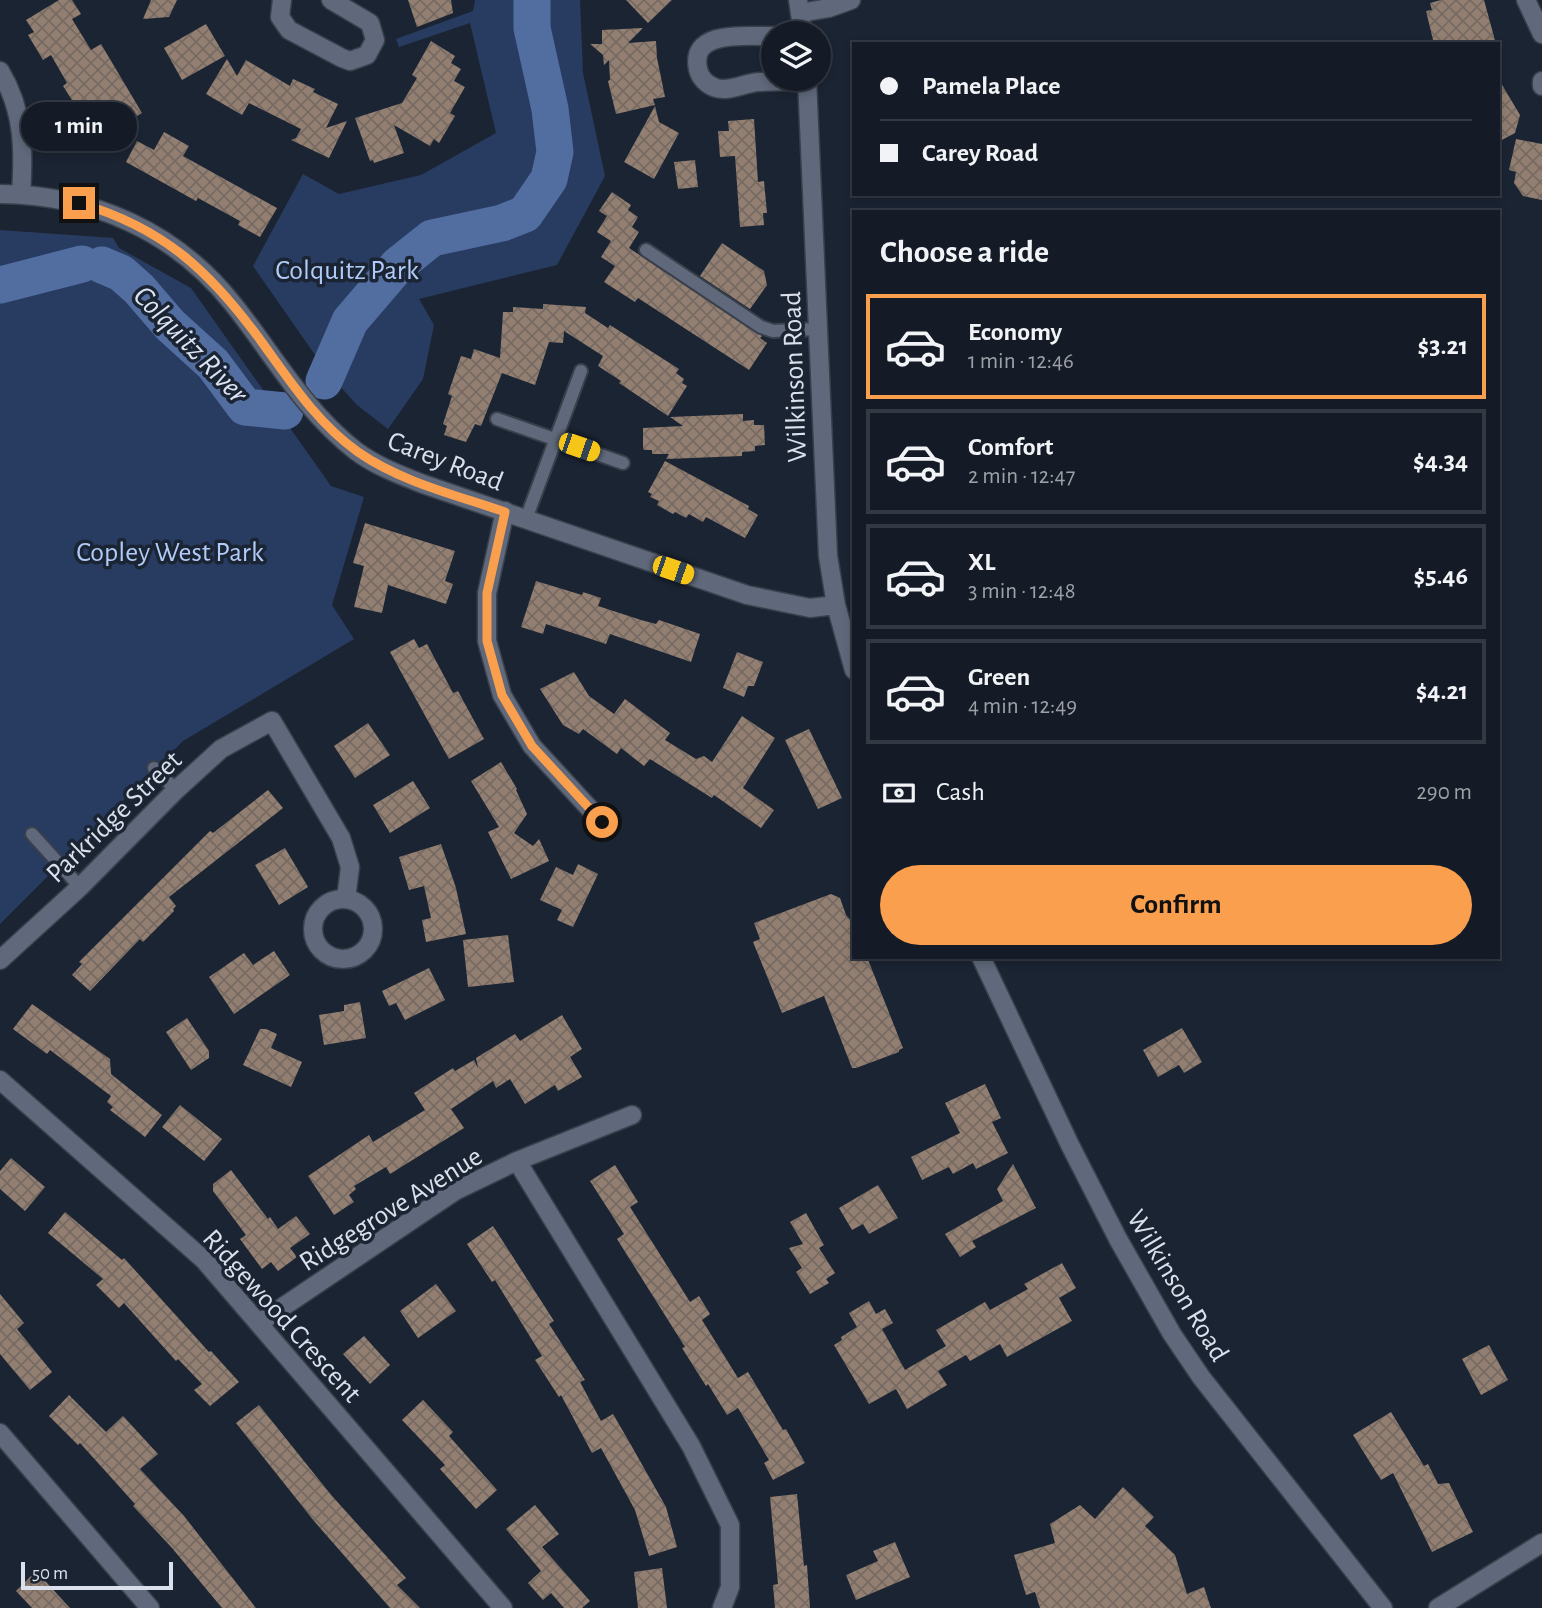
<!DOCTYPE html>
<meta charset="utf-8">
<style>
body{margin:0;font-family:"Alegreya Sans",sans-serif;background:#1d242e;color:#f1f3f6;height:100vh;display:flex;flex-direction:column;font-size:26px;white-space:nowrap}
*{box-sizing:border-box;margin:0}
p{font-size:23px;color:#9da1a7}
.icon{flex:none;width:38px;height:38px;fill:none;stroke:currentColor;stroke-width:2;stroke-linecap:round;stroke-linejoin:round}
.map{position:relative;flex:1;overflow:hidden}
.drawer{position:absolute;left:852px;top:210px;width:648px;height:749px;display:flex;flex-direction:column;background:#141b26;border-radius:0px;box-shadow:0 4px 10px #0003,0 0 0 2px #333943}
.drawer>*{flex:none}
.banner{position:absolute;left:852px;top:42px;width:648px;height:154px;border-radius:0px;box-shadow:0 4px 10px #0003,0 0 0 2px #333943;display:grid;align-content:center;height:154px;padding:0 28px;background:#141b26}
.buttons{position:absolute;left:761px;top:21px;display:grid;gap:14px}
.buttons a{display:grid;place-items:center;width:70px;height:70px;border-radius:50%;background:#141b26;box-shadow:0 4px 10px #0003,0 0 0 2px #333943;font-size:35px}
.scale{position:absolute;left:21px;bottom:18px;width:152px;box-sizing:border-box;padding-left:7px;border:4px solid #dbe1ec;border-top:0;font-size:19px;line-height:24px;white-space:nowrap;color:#dbe1ec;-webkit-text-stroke:5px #1b2433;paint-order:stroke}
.end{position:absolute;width:32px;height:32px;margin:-16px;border:9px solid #fa9f4e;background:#111;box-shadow:0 0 0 4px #111}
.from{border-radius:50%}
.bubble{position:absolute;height:49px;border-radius:24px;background:#141b26;box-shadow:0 4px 10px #0003,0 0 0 2px #333943;font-size:23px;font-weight:600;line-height:49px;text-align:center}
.car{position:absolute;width:21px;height:42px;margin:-21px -10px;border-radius:9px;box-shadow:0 0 5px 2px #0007;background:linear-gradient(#f5c518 24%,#345 0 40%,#f5c518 0 76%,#345 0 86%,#f5c518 0)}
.banner b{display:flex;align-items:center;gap:24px;height:66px;font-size:26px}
.banner b+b{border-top:2px solid #333943}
.banner i{width:18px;height:18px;background:#f1f3f6}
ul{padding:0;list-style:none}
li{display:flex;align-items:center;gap:21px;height:105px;margin:0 14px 10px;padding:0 14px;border:4px solid #333943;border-radius:0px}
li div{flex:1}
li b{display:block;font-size:26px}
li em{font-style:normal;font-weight:600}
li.active{border-color:#fa9f4e}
li>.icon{width:63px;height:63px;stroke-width:1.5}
h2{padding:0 28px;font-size:32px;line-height:84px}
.pay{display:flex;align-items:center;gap:18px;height:77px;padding:0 28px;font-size:26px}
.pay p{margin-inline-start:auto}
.button{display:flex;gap:14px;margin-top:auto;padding:14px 28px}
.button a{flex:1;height:80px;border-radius:42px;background:#fa9f4e;color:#111;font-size:28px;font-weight:600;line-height:80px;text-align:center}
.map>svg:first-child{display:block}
.park{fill:#283c61}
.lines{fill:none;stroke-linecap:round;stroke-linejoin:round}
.river{stroke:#526ea1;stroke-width:37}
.building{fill:url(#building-cross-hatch)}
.lane-casing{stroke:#39404c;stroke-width:16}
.street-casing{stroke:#39404c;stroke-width:21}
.secondary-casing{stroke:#39404c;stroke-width:21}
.lane{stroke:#5f697b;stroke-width:12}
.street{stroke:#5f697b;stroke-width:18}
.secondary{stroke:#5f697b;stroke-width:18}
.route{stroke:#fa9f4e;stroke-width:9}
.labels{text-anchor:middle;stroke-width:7;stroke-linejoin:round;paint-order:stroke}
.park-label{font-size:28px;fill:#b1cbf9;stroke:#1b2433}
.street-label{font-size:28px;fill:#dbe1ec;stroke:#1b2433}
.water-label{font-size:30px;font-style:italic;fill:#dbe4f3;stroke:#1b2433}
</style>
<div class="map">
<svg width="1542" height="1608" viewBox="0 0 1542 1608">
<defs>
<pattern id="building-cross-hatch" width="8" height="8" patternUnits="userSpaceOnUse" patternTransform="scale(1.75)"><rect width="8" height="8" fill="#927f71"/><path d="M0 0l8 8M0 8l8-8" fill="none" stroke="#766a62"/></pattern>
</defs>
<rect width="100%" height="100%" fill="#1b2433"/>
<path class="park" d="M475,0H580L583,73L605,176L557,265L419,299L434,325L423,379L388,429L357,405L327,372L253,266L303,174L339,194L421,175L496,133L470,23L399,47L396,39L473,11Z
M0,230L113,238L119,248L191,288L331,486L364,497L332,605L354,639L183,741L0,924Z"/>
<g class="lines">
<path class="river" d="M102,265L121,273L139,289L170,325L213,364L245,407L285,411
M0,285L82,264
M324,381L350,321L398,265L432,238L502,223L525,214L549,179L555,152L550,109L532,28V0"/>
</g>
<path class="building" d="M59,0H72L81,14L72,19L91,50L101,44L142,113L98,140L91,128L88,130L77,112L79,111L63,86L67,83L51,55L43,60L28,35L34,32L26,20Z
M151,0H177L169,17L143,19Z
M408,0H451L453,13L417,27Z
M626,0H672L648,23Z
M1441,0H1484L1496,44H1434L1426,11L1432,10L1430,3Z
M206,24L225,56L182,80L164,48Z
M643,28L628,43L656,41L657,58L665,97L653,99L655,105L616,114L608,81L610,80L609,60L604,65L603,55L590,44H602V30Z
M431,41L455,56L451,63L461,69L454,81L465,87L450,113L455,116L439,143L434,139L430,146L394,125L404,153L374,163L373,160L370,161L355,118L402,103L417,78L412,75Z
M227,59L237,76L246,60L290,86L293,79L315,89L313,92L338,104L326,128L347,121L329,158L291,140L296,138L301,129L249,103L242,115L206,94Z
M1498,78L1520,115L1515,133L1498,142Z
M655,106L659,122L679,133L654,179L624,162Z
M754,119L758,182L764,181L767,213H763L764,225L740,227L735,156L720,157L718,131H729L728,121Z
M164,132L189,146L183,156L277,208L260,237L238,225L240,221L198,198L196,201L126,162L137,141L154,150Z
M1516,139L1542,144V200L1523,196L1514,183L1516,172L1509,170Z
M695,160L698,187L678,189L674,162Z
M612,192L631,205L628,210L638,217L632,227L639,232L629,248L762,336L760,338L767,343L749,370L638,298L635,302L604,282L615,266L601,257L611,241L597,232L607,216L599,211Z
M722,243L764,271L767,285L750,309L700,276Z
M543,304L586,307L585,313L608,328L610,325L679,369L676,373L684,379L682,383L687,386L668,416L619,383L621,381L598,366L603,356L564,331L563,343L549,342L535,385L502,373L481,426L475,424L466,442L444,435L447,426L443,424L452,396L448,394L461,356L471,359L474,349L500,358L503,312H513V307L543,309Z
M743,414V421L754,420V425H764L765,445L755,446V451L742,452V456L666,459L669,454H652V450H644L643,448V428L683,426L670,417Z
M665,461L749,506L748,509L758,515L745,538L706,517L703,522L689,514L686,518L675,512L673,514L657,505L659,501L650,497L652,494L648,492Z
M365,523L455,551L445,581L453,584L446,604L388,585L382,613L354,607L364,566L353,563Z
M536,581L582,595L583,592L601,598L598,606L641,620L656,624L659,620L700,634L691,662L610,634L606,644L546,624L543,634L521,627Z
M414,639L419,648L427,644L453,693L458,691L484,739L449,759L390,652Z
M737,652L763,662L754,686H748L744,697L723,688Z
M574,672L589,696L614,714L625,699L670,733L665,740L696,759L704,756L712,762L742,716L775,738L743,788L774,810L761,828L714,795L712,798L650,759L644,766L621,748L617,754L583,729L579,734L563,725L540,689Z
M368,723L390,755L355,778L334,746Z
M809,729L842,798L818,809L785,740Z
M501,762L517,789L516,790L527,814L514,833L533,846L539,839L549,861L511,879L488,832L499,827L471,781Z
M413,781L430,808L390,833L373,805Z
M268,790L283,808L169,897L176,906L173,909L174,911L143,942L140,939L90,991L72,975L82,964L79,962L210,831L213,833Z
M441,844L456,888L466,934L426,942L422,920L431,918L424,886L409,890L399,857Z
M285,848L308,887L279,905L255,865Z
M578,864L598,874L573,927L557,920L562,910L540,900L556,867L573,875Z
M831,894L840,898L846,915L854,924V957H867L903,1048L899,1050V1052L856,1068H852L824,996L782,1013L753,942L760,939L754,923Z
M508,935L514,982L468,987L463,940Z
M274,951L290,975L234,1014L209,977L244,953L253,965Z
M429,968L445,1000L405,1020L396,1003L389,1006L382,991Z
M360,1002L366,1038L324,1045L319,1015L344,1011V1005Z
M32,1004L110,1059L111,1074L162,1115L145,1137L110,1110L113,1107L107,1102L111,1096L50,1050L47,1054L13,1029Z
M562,1015L582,1049L570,1057L582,1077L558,1091L555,1085L525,1104L510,1079L496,1088L493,1081L451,1109L464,1128L390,1174L386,1167L354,1186L356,1189L349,1195L354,1202L334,1215L308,1176L369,1135L373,1142L425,1110L414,1093L453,1068L455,1071L474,1060L478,1068L476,1058L515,1034L520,1041Z
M187,1018L209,1051V1058L191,1070L166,1032Z
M1182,1028L1202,1062L1184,1073L1179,1065L1158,1077L1143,1050Z
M260,1029H266L277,1034L271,1048L302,1062L291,1087L243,1065Z
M985,1084L1001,1118L992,1122L1008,1153L976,1169L973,1163L953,1174L949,1167L922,1180L911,1157L960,1133L945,1103Z
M180,1105L222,1139L204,1161L162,1127Z
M11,1158L45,1187L25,1211L0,1189V1171Z
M1013,1164L1036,1208L972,1241L976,1247L960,1257L945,1234L1003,1201L997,1189Z
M615,1165L638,1202L630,1207L690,1302L699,1296L710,1314L702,1320L738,1378L748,1372L783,1430L786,1429L805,1463L773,1480L764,1463L769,1460L738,1408L727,1415L708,1384L706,1386L682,1348L685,1347L617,1239L624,1234L590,1181Z
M231,1170L268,1219L270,1217L278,1229L296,1216L310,1234L290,1248L297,1257L278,1271L271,1262L262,1269L240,1239L246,1235L213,1191V1184Z
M878,1185L898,1218L869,1234L863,1224L852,1230L839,1208Z
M65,1212L122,1260L124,1258L209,1352L211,1351L239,1382L210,1406L194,1390L202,1384L178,1359L176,1361L124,1303L119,1308L96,1285L103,1279L48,1233Z
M806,1213L824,1245L819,1248L835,1273L826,1279L829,1283L810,1294L796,1272L802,1268L789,1248L803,1244L790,1222Z
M493,1226L554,1321L549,1324L585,1380L580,1382L601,1421L613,1414L631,1445L666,1507L677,1547L649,1556L635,1510L601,1448L592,1453L561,1395L559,1397L535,1360L542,1356L495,1280L492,1282L467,1244Z
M1062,1263L1076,1288L1059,1298L1072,1321L1007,1357L1000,1344L970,1361L966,1355L938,1371L947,1385L907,1409L896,1389L869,1404L834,1345L842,1340L841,1337L857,1327L849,1313L869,1301L876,1314L885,1309L893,1323L882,1329L905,1370L946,1346L936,1330L985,1302L990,1310L1028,1289L1024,1284Z
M436,1284L456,1311L418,1338L400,1311Z
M0,1294L24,1323L17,1329L52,1372L30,1390L0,1354Z
M364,1336L390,1365L370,1384L343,1354Z
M1489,1345L1508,1380L1481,1395L1462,1359Z
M69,1395L106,1432L123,1416L158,1454L140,1469L184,1516L256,1608H222L172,1548L133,1506L135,1504L80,1443L78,1445L49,1416Z
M423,1400L453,1432L449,1436L497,1490L476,1509L440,1469L445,1465L402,1420Z
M259,1405L332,1496L406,1578L397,1585L420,1608H390L314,1521L236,1423Z
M1391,1412L1424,1466L1428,1464L1438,1484L1449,1483L1473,1532L1432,1552L1393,1473L1381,1480L1353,1435Z
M1123,1487L1154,1517L1145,1526L1175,1555L1187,1594L1204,1587L1211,1608H1040L1035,1592L1026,1595L1014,1555L1055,1543L1050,1524L1080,1505L1095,1519Z
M797,1494L804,1566L807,1565L810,1608H775L773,1585L778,1584L770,1497Z
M535,1505L559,1534L542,1547L590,1601L582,1608H564L551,1593L543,1600L528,1583L541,1571L506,1529Z
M895,1542L910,1577L856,1600L846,1575L878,1561L873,1551Z
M662,1568L667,1608H638L634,1572Z
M36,1571L70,1608H32L16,1591Z"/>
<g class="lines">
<g class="lane-casing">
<path id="lane" d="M646,250L761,327L773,331L817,329
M497,419L623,463
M526,519L581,371
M154,768L176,790
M32,834L80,887"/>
</g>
<g class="street-casing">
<path id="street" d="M282,0L280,17L289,30L342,58L350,61L367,55L375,40L370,23L331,0
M1526,0L1542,34
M800,13L829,8L851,0
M774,36C750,37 689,28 698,69C700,78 707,85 716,88C729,92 745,83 758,82C774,81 791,81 807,81
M0,71C24,111 24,149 21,194
M1542,81V86
M505,511L487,593V641L502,695L532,746L602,822
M313 929a30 30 0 1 1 60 0a30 30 0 1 1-60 0Z
M0,960L80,887L176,790L221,749L272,721L341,838L350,867L346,899
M0,1080L204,1260L503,1608
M517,1161L691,1446L730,1525V1587L722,1608
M259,1323L455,1191L517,1161L632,1115
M1438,1608L1542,1543"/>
</g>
<g class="secondary-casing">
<path id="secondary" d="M798,0L803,33
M807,79L828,556L836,605L854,670
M0,194C93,195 175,231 233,304C273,354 304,411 356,451C376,466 400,475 423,484L747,595L810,608L836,605
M981,957L1070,1145L1118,1239L1172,1334L1201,1377L1383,1608
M0,1433L150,1608"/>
</g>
<use href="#lane" class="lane"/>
<use href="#street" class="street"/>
<use href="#secondary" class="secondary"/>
</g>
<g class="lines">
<path class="route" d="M79,203C164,228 210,271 261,341C290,381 317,423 358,452C401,482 456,495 505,512L487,593V641L502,695L532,746L602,822"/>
</g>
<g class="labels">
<g class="park-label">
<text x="347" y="279">Colquitz Park</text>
<text x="170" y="561">Copley West Park</text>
</g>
<g class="street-label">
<text transform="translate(793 377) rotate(-92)" y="10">Wilkinson Road</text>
<text transform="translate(446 460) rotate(21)" y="10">Carey Road</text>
<text transform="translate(113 816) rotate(-44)" y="10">Parkridge Street</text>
<text transform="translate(390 1208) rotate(-32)" y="10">Ridgegrove Avenue</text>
<text transform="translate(1179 1285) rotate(59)" y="10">Wilkinson Road</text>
<text transform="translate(283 1315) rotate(48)" y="10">Ridgewood Crescent</text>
</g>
<g class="water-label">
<text transform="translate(191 344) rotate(46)" y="10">Colquitz River</text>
</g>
</g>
</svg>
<div class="buttons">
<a><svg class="icon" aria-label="layers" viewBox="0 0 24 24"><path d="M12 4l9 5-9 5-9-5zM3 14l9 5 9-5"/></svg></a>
</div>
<div class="scale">50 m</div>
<i class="end from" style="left:602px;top:822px"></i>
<i class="end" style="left:79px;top:203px"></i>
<div class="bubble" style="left:21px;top:102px;width:116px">1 min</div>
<i class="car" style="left:579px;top:447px;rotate:109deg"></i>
<i class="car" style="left:673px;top:570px;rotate:109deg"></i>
<div class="banner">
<b><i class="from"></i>Pamela Place</b>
<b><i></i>Carey Road</b>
</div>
<section class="drawer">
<h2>Choose a ride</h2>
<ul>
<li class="active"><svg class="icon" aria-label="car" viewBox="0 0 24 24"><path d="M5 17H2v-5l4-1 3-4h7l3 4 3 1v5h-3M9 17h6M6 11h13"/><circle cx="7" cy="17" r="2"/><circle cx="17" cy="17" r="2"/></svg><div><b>Economy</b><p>1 min · 12:46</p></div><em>$3.21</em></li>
<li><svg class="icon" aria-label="car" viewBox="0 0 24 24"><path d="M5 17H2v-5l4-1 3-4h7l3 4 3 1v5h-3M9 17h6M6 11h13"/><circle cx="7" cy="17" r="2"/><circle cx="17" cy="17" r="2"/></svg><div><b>Comfort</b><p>2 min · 12:47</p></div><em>$4.34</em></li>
<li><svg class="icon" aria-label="car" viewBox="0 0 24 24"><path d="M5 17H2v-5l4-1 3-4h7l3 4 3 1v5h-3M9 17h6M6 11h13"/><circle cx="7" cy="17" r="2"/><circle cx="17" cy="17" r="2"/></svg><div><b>XL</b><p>3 min · 12:48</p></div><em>$5.46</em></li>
<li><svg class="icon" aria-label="car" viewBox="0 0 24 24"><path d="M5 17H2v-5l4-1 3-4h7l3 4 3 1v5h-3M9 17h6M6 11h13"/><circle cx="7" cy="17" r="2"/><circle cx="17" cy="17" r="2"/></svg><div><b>Green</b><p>4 min · 12:49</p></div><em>$4.21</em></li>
</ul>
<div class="pay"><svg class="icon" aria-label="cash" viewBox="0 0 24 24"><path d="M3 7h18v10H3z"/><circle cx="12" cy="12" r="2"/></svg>Cash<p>290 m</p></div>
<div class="button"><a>Confirm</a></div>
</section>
</div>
